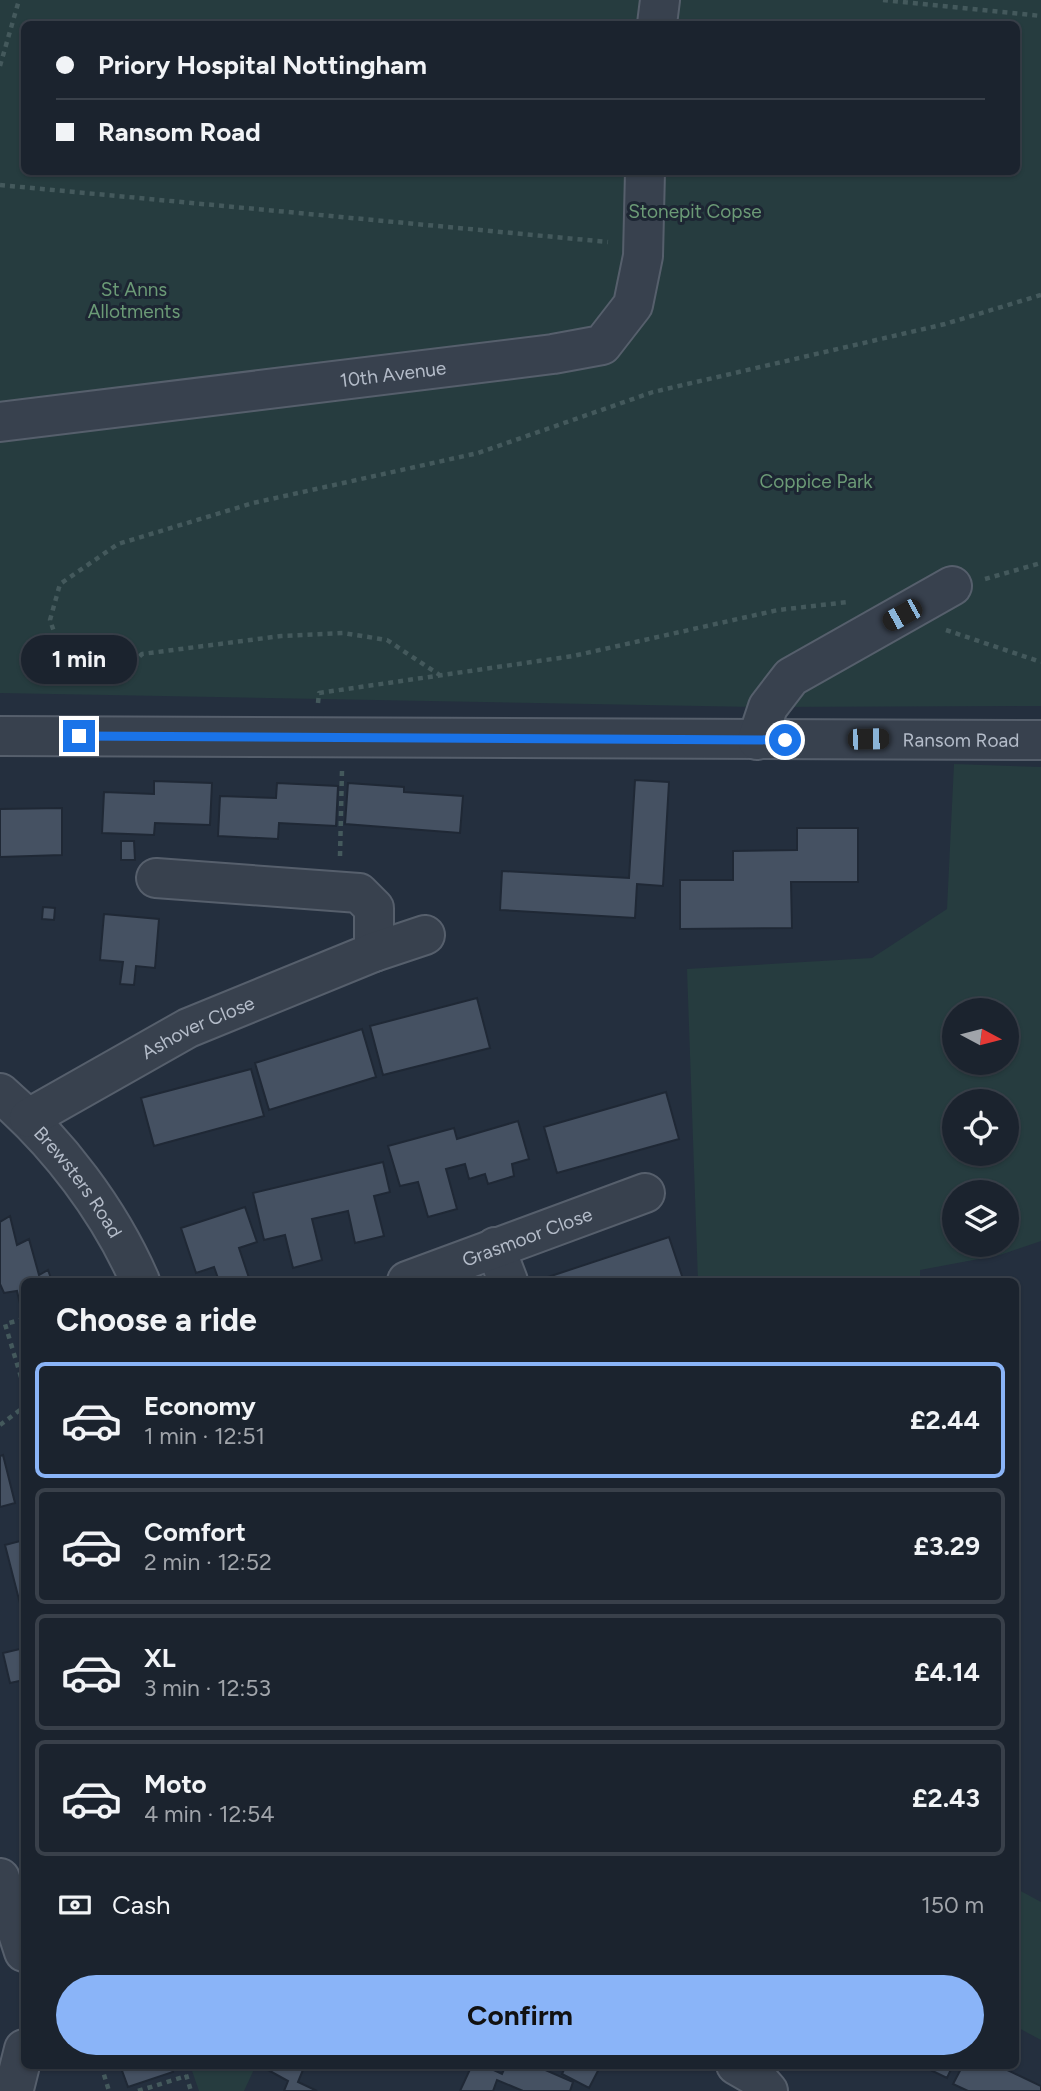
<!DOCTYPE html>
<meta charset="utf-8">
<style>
body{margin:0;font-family:Figtree,sans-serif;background:#282f3a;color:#f1f3f6;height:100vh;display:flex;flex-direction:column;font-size:26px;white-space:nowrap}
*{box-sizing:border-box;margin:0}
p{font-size:23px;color:#a0a4aa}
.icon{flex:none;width:38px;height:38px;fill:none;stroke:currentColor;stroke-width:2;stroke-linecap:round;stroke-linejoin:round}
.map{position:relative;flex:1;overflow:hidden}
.drawer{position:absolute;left:21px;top:1278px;width:998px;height:791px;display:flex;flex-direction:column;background:#1b232e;border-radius:10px;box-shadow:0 2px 5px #0004,0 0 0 2px #39404a}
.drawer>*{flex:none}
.top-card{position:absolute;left:21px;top:21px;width:999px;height:154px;border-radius:10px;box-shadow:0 2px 5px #0004,0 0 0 2px #39404a;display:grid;align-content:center;height:154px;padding:0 35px;background:#1b232e}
.needle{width:46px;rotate:97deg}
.tools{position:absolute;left:942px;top:998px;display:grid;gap:14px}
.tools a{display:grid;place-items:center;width:77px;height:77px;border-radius:50%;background:#1b232e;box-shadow:0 2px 5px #0004,0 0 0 2px #39404a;font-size:35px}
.end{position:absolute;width:32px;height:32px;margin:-16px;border:9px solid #1a73e8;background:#fff;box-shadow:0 0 0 4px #fff}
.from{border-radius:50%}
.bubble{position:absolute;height:49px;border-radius:24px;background:#1b232e;box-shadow:0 2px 5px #0004,0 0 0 2px #39404a;font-size:23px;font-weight:700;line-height:49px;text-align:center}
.car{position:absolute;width:21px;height:42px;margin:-21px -10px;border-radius:9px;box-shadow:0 0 5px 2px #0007;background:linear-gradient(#222 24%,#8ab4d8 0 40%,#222 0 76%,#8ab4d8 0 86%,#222 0)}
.top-card b{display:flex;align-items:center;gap:24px;height:66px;font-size:26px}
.top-card b+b{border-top:2px solid #39404a}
.top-card i{width:18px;height:18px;background:#f1f3f6}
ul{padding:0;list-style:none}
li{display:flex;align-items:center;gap:21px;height:116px;margin:0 14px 10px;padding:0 21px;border:4px solid #39404a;border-radius:10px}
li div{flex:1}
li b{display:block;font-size:26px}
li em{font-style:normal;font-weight:700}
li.current{border-color:#8ab4f8}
li>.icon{width:63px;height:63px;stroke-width:1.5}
h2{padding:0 35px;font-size:32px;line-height:84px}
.pay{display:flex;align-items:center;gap:18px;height:77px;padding:0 35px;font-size:26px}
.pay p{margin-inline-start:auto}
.cta{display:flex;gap:14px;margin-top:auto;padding:14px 35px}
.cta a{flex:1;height:80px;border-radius:42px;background:#8ab4f8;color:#111;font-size:28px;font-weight:700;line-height:80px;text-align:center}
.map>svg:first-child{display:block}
.green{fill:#263c3f;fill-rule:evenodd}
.building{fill:#455162;stroke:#1f2835;stroke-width:2}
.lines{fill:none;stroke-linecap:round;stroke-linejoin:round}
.minor-casing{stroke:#565f6c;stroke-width:42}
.path{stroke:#44595c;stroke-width:4.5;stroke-dasharray:5 5;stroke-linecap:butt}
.minor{stroke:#38414e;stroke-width:38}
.route{stroke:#1a73e8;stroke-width:9}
.labels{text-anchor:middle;stroke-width:6;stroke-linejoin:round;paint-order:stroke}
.park-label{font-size:19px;fill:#6b9a76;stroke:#1d2633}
.street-label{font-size:19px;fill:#b4bcc9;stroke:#1d2633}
</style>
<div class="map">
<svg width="1041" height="2091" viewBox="0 0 1041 2091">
<rect width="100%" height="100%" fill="#242f3e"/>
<path class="green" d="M0,0H1041V706L756,707L0,693ZM24,24H1017V172H24Z
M954,764L1041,767V1241L1000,1255L920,1270V1281H698L687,969L872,958L947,909ZM954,1010H1006V1062H954ZM954,1101H1006V1153H954ZM954,1192H1006V1244H954Z
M1015,1888L1041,1902V2040L1015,2026Z
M190,2065H256L244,2091H199Z"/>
<path class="building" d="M635,780L669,782L663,886L637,884L635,918L500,910L502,871L629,878Z
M154,781L212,783L210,825L155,823L154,835L102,833L104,792L154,794Z
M277,783L338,786L336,826L279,823L278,839L218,836L220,796L276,798Z
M348,783L404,787V792L463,796L460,833L345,824Z
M62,808V855L0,857V809Z
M797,828H858V882H791L792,928L680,929V880H733V851L797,850Z
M121,841H134L135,860H121Z
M43,907L55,908L54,920L42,919Z
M104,914L159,919L155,968L136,966L134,985L120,984L123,962L100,960Z
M477,998L490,1048L383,1075L370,1026Z
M362,1029L376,1077L269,1110L255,1063Z
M251,1069L264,1116L154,1146L141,1098Z
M666,1092L679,1139L557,1173L544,1127Z
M518,1121L529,1159L512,1164L514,1176L488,1184L485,1174L469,1179L465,1164L446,1169L457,1209L428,1217L418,1182L400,1186L388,1146L454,1128L457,1139Z
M383,1162L390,1192L374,1196L384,1236L355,1243L348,1211L312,1219L322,1260L293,1268L285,1235L264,1240L253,1193Z
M245,1207L257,1242L239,1248L250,1281H219L214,1267L196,1273L181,1228Z
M10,1216L17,1245L29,1239L39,1275L48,1270L52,1281H24L23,1317L17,1291L4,1293L0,1284V1222Z
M669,1237L683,1279L549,1281L548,1277Z
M3,1455L15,1503L0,1507V1456Z
M24,1540V1619L5,1545Z
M24,1648V1680L10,1683L3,1653Z
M120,2065H170L173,2072L128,2087Z
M259,2065H305L298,2082L317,2091H284L288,2081Z
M472,2065H483L502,2074L506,2065H534L573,2082L570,2091H523L497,2080L493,2091H460Z
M566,2065H601L589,2088L562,2074Z
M920,2065H953L947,2078Z
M963,2065H997L1041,2086V2091H968L953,2084Z"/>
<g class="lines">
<g class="minor-casing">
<g id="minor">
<path d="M657,24L660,0"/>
<path id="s1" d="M0,422L553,354L602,345L633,305L643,256L645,172"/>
<path id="s2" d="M0,736L1041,740"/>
<path d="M757,740L768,707L791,677L952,586"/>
<path d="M156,878L359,893L374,908V952"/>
<path id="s3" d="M0,1093C58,1143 109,1210 140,1281"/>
<path id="s4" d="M29,1118L188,1028L374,952L425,935"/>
<path d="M495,1247L508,1281"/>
<path id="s5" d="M407,1281L645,1193"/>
<path d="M0,1878L24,1952"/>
<path d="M736,2065L755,2076L768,2091"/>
<path d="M14,2089L24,2049"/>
</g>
</g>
<path class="path" d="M883,0L1041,16
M0,66L19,0
M0,185L608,242
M985,579L1041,563
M946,630L1041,662
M441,676L387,640L343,633L281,636L142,654L120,675L90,681L66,667L50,620L60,584L118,544L253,503L478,453L653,392L945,324L1041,295
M318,703L319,693L573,656L778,610L848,602
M340,856L342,770
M24,1319L5,1324L24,1387
M0,1425L20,1410L24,1402
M101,2065L109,2091
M183,2065L191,2091
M138,2091L186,2076"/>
<use href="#minor" class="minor"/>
</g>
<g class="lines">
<path class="route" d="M79,736L785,740"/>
</g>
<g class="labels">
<g class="park-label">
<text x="695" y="218">Stonepit Copse</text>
<text x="134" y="296">St Anns<tspan x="134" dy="22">Allotments</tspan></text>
<text x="816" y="488">Coppice Park</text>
</g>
<g class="street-label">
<text dy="7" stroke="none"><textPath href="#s1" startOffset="396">10th Avenue</textPath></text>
<text dy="7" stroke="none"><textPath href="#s2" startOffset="961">Ransom Road</textPath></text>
<text dy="7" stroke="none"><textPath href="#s4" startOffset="192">Ashover Close</textPath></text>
<text dy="7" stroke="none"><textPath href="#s3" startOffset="119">Brewsters Road</textPath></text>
<text dy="7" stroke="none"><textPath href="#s5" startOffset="128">Grasmoor Close</textPath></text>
</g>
</g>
</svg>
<div class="tools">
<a><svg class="needle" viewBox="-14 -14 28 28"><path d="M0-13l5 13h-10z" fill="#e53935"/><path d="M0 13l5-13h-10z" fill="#a0a4aa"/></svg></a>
<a><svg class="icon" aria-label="locate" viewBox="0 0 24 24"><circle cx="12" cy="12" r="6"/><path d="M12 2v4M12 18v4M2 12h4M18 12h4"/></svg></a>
<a><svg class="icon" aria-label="layers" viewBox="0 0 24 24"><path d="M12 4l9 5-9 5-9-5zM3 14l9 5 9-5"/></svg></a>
</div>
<i class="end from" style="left:785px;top:740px"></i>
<i class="end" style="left:79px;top:736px"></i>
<div class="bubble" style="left:21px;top:635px;width:116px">1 min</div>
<i class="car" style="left:902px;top:615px;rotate:241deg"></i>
<i class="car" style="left:868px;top:739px;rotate:89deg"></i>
<div class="top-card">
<b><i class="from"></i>Priory Hospital Nottingham</b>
<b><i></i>Ransom Road</b>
</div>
<section class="drawer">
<h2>Choose a ride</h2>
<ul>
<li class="current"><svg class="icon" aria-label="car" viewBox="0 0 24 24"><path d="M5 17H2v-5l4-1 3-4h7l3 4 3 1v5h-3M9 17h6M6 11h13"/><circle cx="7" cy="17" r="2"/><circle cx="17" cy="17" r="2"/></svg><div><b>Economy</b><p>1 min · 12:51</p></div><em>£2.44</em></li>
<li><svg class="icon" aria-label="car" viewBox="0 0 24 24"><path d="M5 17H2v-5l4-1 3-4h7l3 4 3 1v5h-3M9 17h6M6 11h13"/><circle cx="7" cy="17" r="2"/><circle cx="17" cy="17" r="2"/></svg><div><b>Comfort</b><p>2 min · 12:52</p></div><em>£3.29</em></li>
<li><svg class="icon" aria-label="car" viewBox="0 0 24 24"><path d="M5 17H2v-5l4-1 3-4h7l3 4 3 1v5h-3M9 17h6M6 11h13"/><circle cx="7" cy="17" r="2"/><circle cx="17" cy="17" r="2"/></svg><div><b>XL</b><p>3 min · 12:53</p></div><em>£4.14</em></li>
<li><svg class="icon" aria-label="car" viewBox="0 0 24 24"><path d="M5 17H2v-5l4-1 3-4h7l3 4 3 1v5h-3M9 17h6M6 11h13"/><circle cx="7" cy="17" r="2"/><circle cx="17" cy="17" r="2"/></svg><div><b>Moto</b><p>4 min · 12:54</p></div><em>£2.43</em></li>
</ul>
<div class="pay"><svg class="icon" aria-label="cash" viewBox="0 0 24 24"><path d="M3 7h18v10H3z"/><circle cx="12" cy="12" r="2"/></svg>Cash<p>150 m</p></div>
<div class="cta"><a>Confirm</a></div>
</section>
</div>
